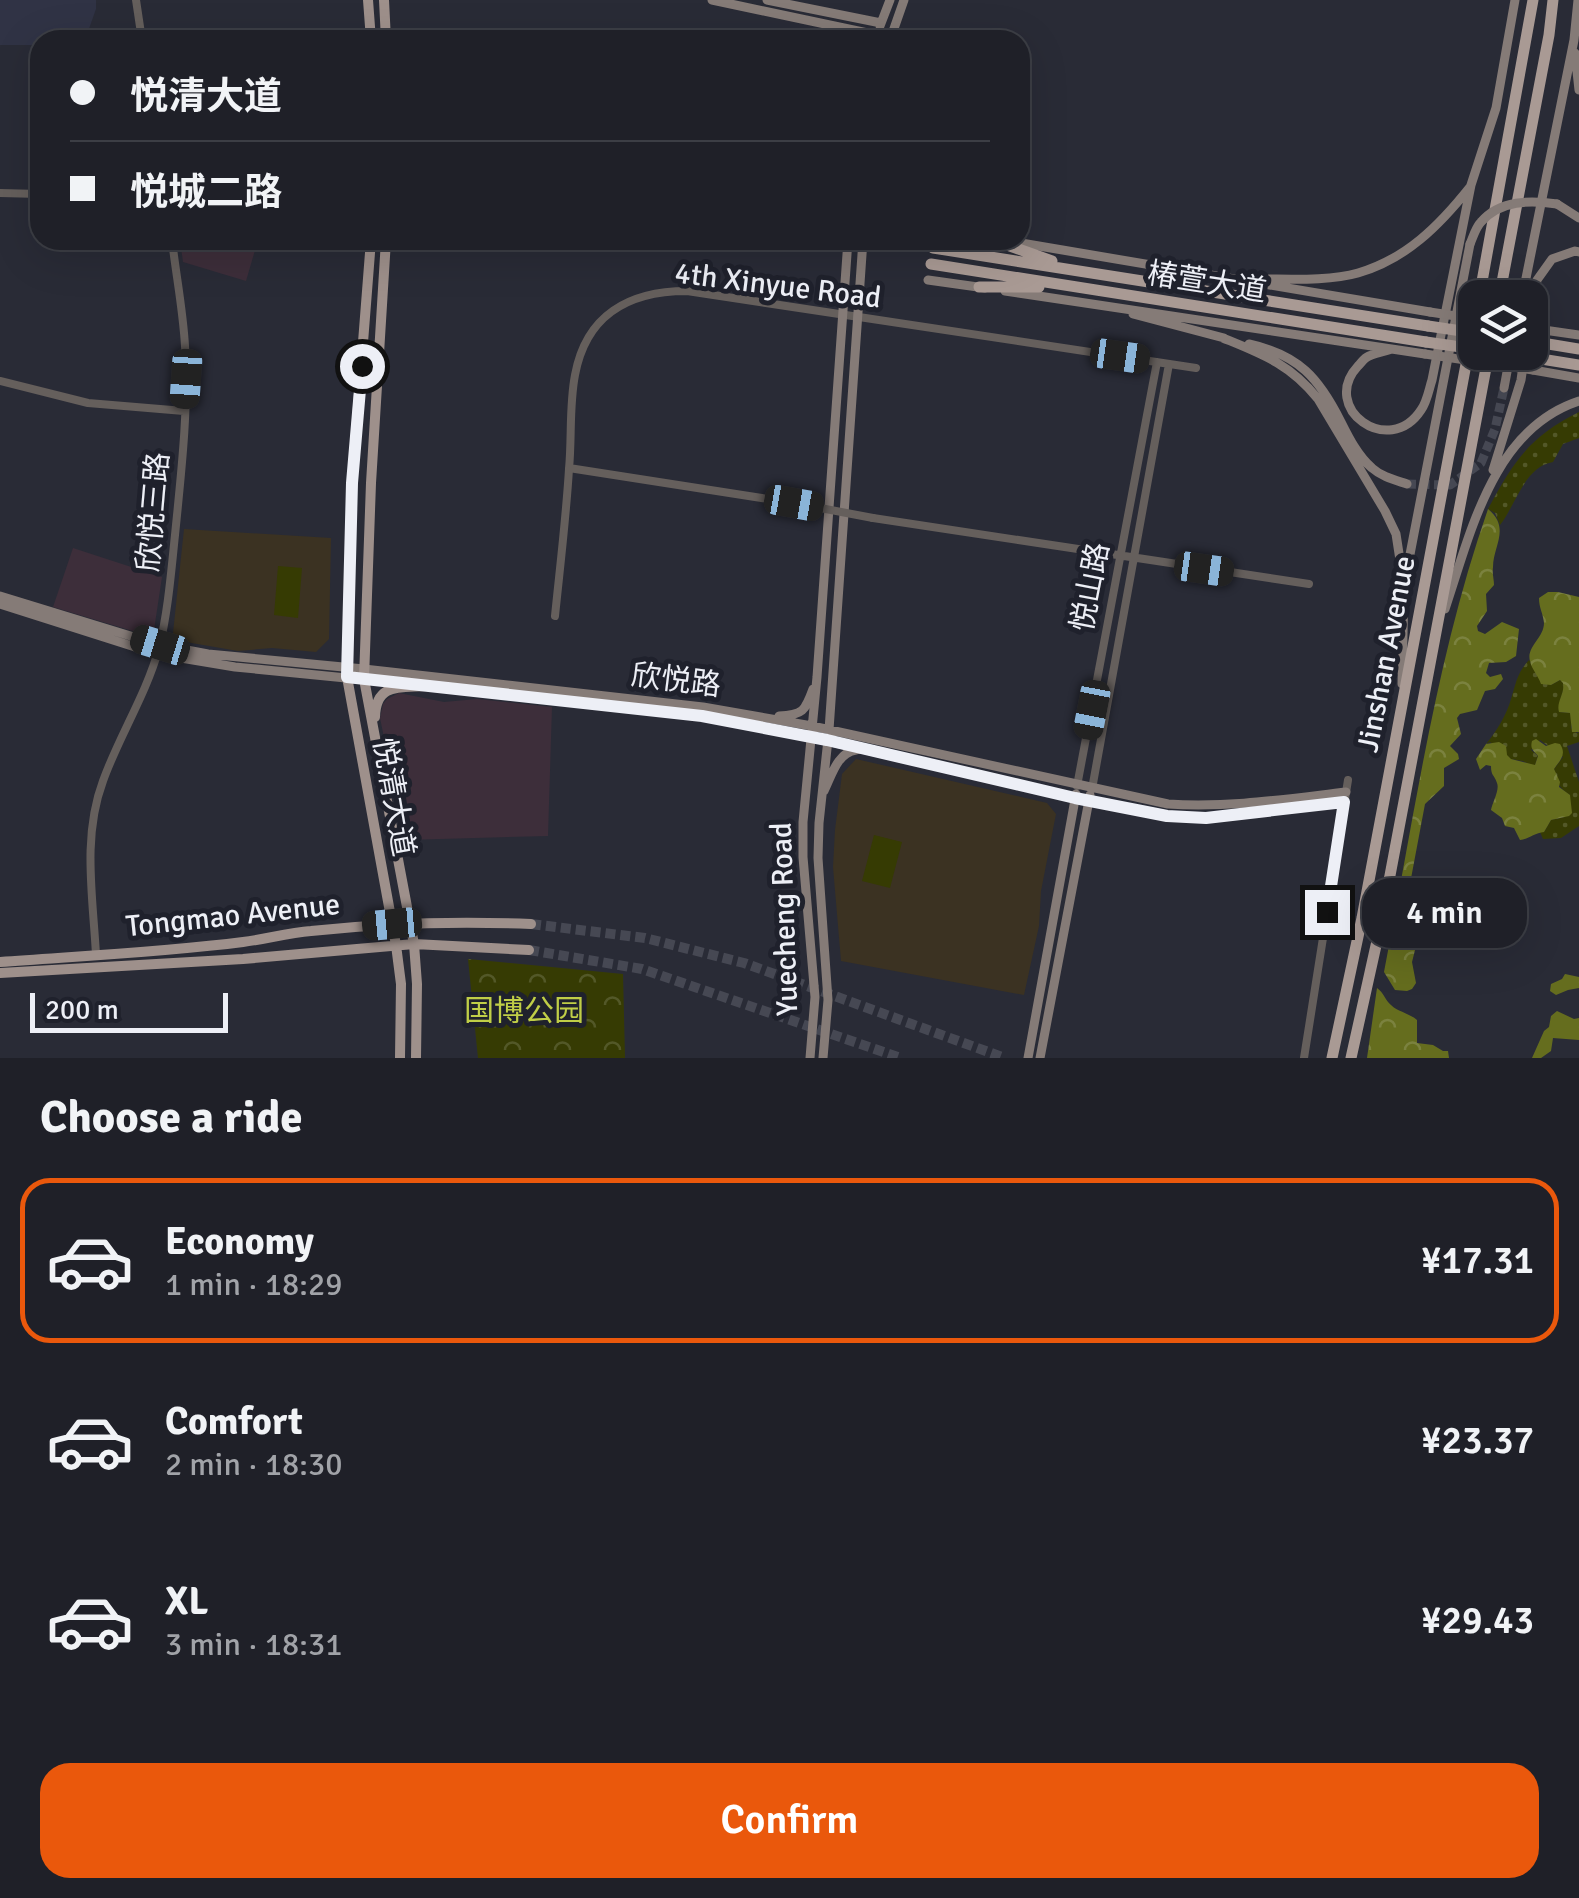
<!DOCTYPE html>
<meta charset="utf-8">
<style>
body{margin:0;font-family:Signika,"Noto Sans SC",sans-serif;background:#2c2d34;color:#f1f3f6;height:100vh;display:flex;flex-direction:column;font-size:38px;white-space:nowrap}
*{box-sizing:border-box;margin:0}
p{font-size:32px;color:#a1a3a8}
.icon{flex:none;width:55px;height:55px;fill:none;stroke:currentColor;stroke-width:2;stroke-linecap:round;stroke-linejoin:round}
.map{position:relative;height:1058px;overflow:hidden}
.side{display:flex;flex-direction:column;background:#1f2028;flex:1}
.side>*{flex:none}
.top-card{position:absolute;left:30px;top:30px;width:1000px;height:220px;border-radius:30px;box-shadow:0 10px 40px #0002,0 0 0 2px #3c3e45;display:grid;align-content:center;height:220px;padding:0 40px;background:#1f2028}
.tools{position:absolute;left:1458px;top:280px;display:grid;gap:20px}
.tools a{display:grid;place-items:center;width:90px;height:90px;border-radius:20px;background:#1f2028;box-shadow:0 10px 40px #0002,0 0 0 2px #3c3e45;font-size:50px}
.scale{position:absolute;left:30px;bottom:25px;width:198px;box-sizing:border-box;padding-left:10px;border:5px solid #edeff6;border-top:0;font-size:28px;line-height:35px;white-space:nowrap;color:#edeff6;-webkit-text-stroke:8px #1f212c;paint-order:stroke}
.end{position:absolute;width:45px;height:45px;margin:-22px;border:12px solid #edeff6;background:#111;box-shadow:0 0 0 5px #111}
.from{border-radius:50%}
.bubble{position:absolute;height:70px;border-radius:30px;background:#1f2028;box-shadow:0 10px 40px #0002,0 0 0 2px #3c3e45;font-size:32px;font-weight:600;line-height:70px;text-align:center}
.car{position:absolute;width:30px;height:60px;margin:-30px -15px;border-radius:12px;box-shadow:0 0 8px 2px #0007;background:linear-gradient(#222 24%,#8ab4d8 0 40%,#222 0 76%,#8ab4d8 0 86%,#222 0)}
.top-card b{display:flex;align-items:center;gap:35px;height:95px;font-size:38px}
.top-card b+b{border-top:2px solid #3c3e45}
.top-card i{width:25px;height:25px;background:#f1f3f6}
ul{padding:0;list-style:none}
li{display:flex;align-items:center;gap:30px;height:165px;margin:0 20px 15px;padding:0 20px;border:5px solid transparent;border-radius:30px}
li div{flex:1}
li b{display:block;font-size:38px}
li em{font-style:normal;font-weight:600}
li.on{border-color:#ea580c}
li>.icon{width:90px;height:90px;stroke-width:1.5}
h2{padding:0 40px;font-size:45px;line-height:120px}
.button{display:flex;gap:20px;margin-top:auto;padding:20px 40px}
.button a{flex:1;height:115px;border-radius:30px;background:#ea580c;color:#fff;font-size:40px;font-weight:600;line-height:115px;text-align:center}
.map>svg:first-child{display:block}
.commercial{fill:#3d2e3a}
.built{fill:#303345}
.education{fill:#3b3222}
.grass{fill:url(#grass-dots)}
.forest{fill:url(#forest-crowns)}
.park{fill:url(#park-crowns)}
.garden{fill:#363b03}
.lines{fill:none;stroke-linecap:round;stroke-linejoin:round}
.secondary-tunnel{stroke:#464853;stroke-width:9;stroke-dasharray:9 4.5;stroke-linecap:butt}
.primary-tunnel{stroke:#464853;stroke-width:10;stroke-dasharray:10 5;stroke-linecap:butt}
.tertiary{stroke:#655f5c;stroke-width:8}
.secondary{stroke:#857b77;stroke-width:9}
.primary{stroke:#9e908b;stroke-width:10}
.trunk{stroke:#a99a94;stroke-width:11}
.tertiary-bridge{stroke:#655f5c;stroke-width:8}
.secondary-bridge{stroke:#857b77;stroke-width:9}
.trunk-bridge{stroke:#a99a94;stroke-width:11}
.route{stroke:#edeff6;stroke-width:12}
.labels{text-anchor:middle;stroke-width:10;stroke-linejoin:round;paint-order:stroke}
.street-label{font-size:30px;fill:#edeff6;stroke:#1f212c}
.park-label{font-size:30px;fill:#c0ce47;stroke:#1f212c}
</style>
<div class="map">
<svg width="1579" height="1058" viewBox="0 0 1579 1058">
<defs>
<pattern id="grass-dots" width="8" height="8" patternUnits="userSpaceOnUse" patternTransform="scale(2.5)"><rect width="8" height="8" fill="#363b03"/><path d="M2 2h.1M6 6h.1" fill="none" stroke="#535828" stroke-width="1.8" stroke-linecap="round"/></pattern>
<pattern id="forest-crowns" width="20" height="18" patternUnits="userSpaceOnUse" patternTransform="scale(2.5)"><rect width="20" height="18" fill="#656d1e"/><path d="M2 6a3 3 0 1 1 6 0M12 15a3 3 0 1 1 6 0" fill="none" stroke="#7b823f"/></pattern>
<pattern id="park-crowns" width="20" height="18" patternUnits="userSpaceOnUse" patternTransform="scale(2.5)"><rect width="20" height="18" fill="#363b03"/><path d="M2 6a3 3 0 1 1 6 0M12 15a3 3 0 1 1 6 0" fill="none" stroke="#535828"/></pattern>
</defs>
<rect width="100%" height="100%" fill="#292b36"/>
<path class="commercial" d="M180,240H258L246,281L183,262Z
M73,548L162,577L154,630L146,635L53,607Z
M399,693L444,702L477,699L552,707L548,836L405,840L380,718L383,704L387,699Z"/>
<path class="built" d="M0,0H96V9L85,40H40V45H0Z"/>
<path class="education" d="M184,529L331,538L329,639L316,652L272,648L238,651L180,641L173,633Z
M856,759L1047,803L1056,814L1041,891L1039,926L1024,995L841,961L833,867L835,830L842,774Z"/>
<path class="grass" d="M1579,412V438L1563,444L1553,462C1524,467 1516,505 1500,525L1495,513L1488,509C1514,461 1529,437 1579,412Z
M1529,660L1538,675L1551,685L1560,680L1564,683C1564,694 1558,701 1559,712L1570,713L1572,717L1571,728L1577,733L1579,732V742L1567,746L1579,782V826L1561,838L1543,839L1540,832H1544L1551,820L1564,817L1570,809V795C1560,789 1555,781 1554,769L1563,757L1540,740L1531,750L1538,756L1535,765H1531L1523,761L1511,759L1490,742L1486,744C1496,732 1507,714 1511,699C1516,683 1517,673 1529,660Z"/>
<path class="forest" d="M1488,509C1511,528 1493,546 1493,567C1492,574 1494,579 1494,585L1486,594L1487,611L1477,626L1478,631L1485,634L1502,622L1519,629L1516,656L1506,662L1489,663L1486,673L1490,677L1501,674L1503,679L1495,689L1485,691L1477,710L1460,714L1457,718L1461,734L1450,746L1458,754L1459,759L1444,768V786L1425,804L1406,905L1405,915L1415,950L1412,962L1416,983L1412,989L1407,991L1395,990L1384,972C1414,817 1436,658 1488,509Z
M1548,592H1558L1579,597V732H1572L1570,713L1559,712C1556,702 1565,694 1563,683L1560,680L1551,685L1541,684C1538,675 1532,670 1530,661C1526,647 1544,638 1544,623C1543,613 1539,608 1539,598Z
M1536,739L1546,746L1555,743L1560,744C1567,755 1560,760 1554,769L1560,782L1559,787L1570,795L1572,813L1569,816L1551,820L1544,832C1534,833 1527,840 1520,840L1514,828L1505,826L1502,818L1491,810C1492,803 1500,790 1497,783C1494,774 1491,776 1491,766L1486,765L1480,770L1476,759L1486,744L1499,742L1506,746L1507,755L1511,759L1535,765L1538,756C1533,750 1530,749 1532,741Z
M1565,974L1579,977V988L1568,990L1556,995L1550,991L1551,984L1562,979Z
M1377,988C1384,993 1385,1000 1391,1005C1398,1012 1409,1013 1417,1020V1043L1433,1045L1443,1051H1448L1449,1058H1367Z
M1557,1011L1574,1019L1579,1018V1040L1553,1038L1551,1051L1541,1058H1532L1544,1031L1549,1027L1551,1016Z"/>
<path class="park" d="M468,959L623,974L625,1058H478Z"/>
<path class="garden" d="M278,566L302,568L298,618L274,615Z
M874,835L902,842L890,888L862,881Z"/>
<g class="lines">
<path class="secondary-tunnel" d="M1407,484L1450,485L1481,463L1495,429L1504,388"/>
<path class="primary-tunnel" d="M531,924L645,938L744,963L1005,1058
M529,950L642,969L901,1058"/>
<path class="tertiary" d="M136,0L142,40
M0,193L40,194
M0,381L88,403L184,411
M569,468L794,503
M873,518L1309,584
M555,616C560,567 566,518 569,469C572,438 569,406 575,375C586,315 629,291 687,291L1196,368
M1077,786L1157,362
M1092,789L1169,364
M96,955C93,897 82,837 103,781C119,736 146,695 159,648C168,612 171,573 175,535C181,475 189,406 185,346C183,310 176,275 172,240
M1304,1058L1348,780"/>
<path class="secondary" d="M712,0L877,35
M767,0L881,23
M880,26L890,0
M890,40L904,0
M1575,53L1579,90
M1557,204L1579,218
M1009,241L1430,312
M1262,279C1291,279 1330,281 1358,273C1406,259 1439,226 1470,187
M928,280L985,288
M1005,291L1425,354
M1522,298L1574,40L1578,0
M1133,314L1224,338
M1530,325L1537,280L1552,259L1575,251L1579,252
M1530,328L1579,335
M1223,338C1262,354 1290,364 1318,399L1385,511L1396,534L1404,586L1402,684
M1249,344C1299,355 1319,378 1341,422C1349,438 1358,456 1372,468C1382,477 1395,480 1407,484
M1392,349C1385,351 1376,353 1369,356C1364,358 1362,362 1358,366C1319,408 1389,459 1421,410C1427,402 1429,389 1432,380L1471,185L1496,108L1515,0
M1533,370L1579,378
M1504,388L1509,361
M1493,470L1521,380L1525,352
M1406,575L1470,244
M0,596L160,645L208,654L364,669L703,707L812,726L1168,804C1228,808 1286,799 1346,792
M0,604L157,654L235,667L407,684
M1445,609C1471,532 1493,429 1579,401
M423,686L702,716L827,741L1075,798L1167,815L1206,818L1344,802
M779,716C803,715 805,711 813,689
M824,791C832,775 837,753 856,750
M810,1058L815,997L803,857V822L817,677L848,240
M823,1058L828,1000L818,858L819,823L829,730L863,240
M1028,1058L1076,794
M1040,1058L1090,795"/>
<path class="primary" d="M368,0L371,40
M384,0L386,40
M371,240L352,483L347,677L396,945L401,984L400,1058
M386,240L371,483L364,679L414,944L417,984L416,1058
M375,717C376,683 399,688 426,686
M0,962C81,956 163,952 243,942C266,939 288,933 311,931C384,923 457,921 531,924
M0,973L243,959L414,944L529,950"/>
<path class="trunk" d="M993,240L1052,261
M933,248L1428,326
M931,264L1426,342
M979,287H1039
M1479,298L1533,0
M1499,298L1549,35L1553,0
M1530,341L1579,349
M1535,358L1579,365
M1332,1058L1362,918L1473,327
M1351,1058L1381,923L1489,352"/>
<path class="tertiary-bridge" d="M794,503L873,518"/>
<path class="secondary-bridge" d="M1470,244C1473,237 1476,227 1481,222C1500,200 1530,200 1557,204
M1430,312L1475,319
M1425,354L1533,370"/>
<path class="trunk-bridge" d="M1428,326L1475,333
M1426,342L1475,349
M1498,352L1535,358"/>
</g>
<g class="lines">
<path class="route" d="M362,366L352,483L347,677L702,716L827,740L1075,798L1167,816L1206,818L1344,802L1327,912"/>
</g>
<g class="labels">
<g class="street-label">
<text transform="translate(1207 282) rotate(9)" y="10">椿萱大道</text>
<text transform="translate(778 285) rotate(7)" y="10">4th Xinyue Road</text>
<text transform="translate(153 512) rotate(-85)" y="10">欣悦三路</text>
<text transform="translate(1090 587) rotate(-79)" y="10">悦山路</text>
<text transform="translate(1386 654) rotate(-79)" y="10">Jinshan Avenue</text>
<text transform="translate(676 680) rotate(7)" y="10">欣悦路</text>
<text transform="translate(394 797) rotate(80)" y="10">悦清大道</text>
<text transform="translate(233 915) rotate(-6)" y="10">Tongmao Avenue</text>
<text transform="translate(784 919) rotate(-92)" y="10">Yuecheng Road</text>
</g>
<g class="park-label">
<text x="524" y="1021">国博公园</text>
</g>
</g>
</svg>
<div class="tools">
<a><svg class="icon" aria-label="layers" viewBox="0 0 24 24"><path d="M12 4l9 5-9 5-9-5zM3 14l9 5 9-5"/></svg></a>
</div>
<div class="scale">200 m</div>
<i class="end from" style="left:362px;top:366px"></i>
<i class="end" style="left:1327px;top:912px"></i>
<div class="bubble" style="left:1362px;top:878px;width:165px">4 min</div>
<i class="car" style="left:1120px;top:356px;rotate:98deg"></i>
<i class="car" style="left:186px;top:379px;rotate:184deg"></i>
<i class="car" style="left:794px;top:503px;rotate:100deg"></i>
<i class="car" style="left:1204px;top:569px;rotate:98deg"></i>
<i class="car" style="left:160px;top:645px;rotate:287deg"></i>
<i class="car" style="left:1092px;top:710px;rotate:191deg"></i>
<i class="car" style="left:392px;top:924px;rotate:265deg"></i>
<div class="top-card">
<b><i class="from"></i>悦清大道</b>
<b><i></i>悦城二路</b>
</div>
</div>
<section class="side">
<h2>Choose a ride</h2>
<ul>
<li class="on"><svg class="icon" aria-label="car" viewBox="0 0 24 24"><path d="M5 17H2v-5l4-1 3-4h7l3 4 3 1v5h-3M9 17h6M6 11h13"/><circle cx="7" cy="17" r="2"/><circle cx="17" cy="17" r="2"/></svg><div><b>Economy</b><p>1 min · 18:29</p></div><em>¥17.31</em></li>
<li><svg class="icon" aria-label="car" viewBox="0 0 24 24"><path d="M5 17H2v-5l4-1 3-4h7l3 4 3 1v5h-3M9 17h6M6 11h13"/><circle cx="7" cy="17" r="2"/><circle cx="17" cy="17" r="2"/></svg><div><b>Comfort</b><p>2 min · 18:30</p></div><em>¥23.37</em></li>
<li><svg class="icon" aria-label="car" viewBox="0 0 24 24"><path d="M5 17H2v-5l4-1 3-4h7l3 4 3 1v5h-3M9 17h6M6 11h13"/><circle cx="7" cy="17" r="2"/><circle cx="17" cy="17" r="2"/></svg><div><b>XL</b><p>3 min · 18:31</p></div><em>¥29.43</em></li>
</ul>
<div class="button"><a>Confirm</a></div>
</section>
